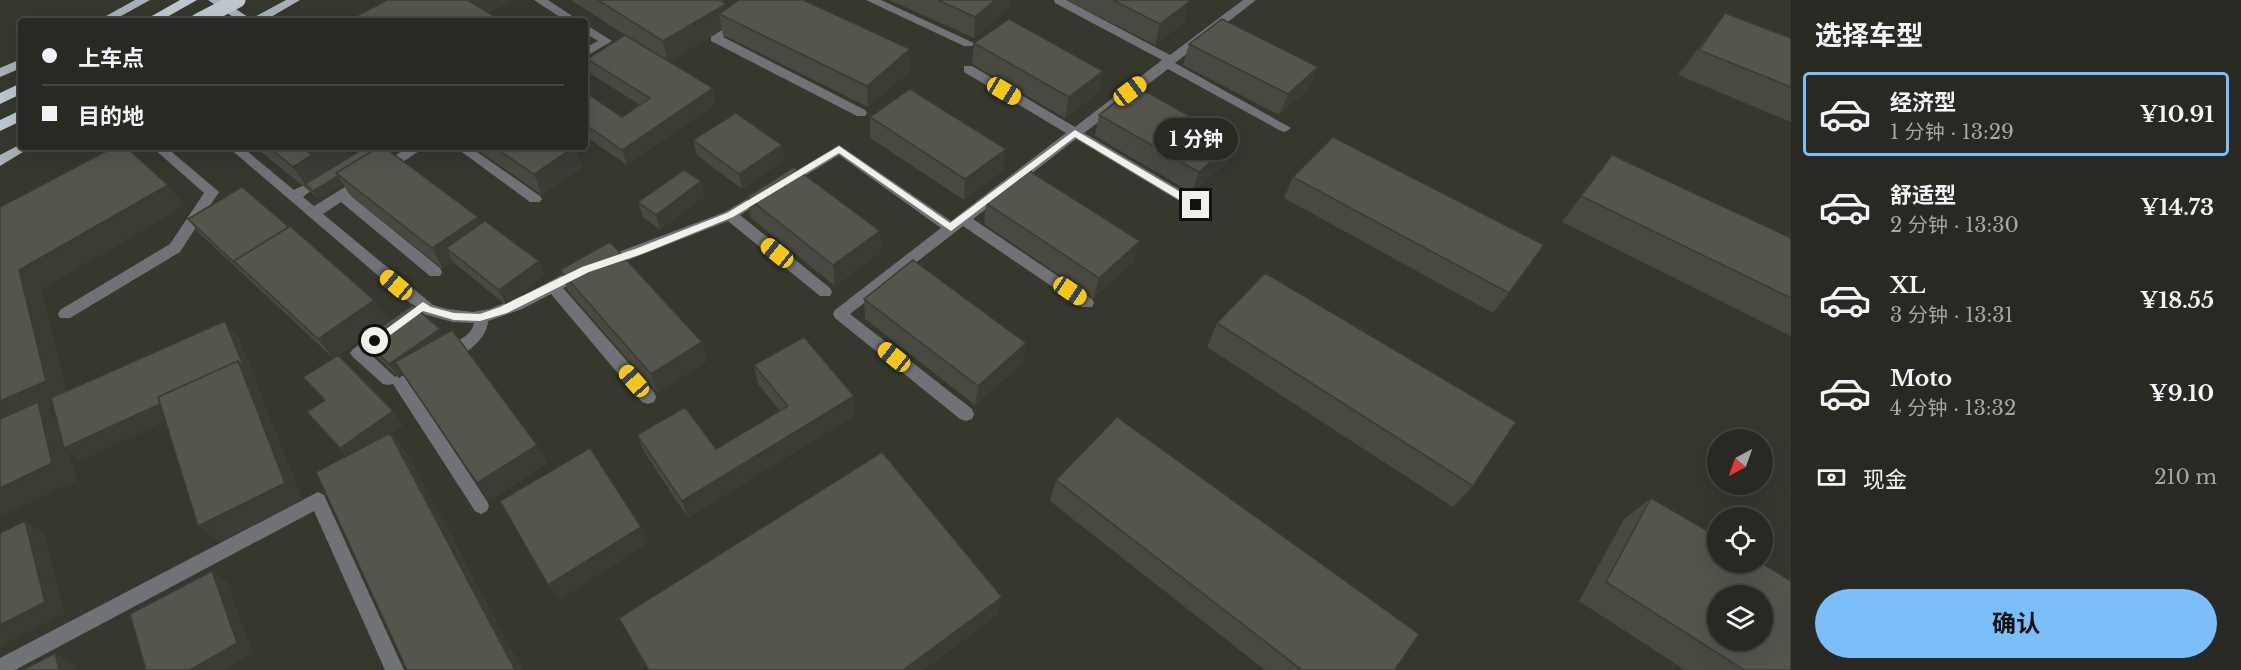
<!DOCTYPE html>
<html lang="zh">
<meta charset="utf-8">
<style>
body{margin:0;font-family:"Libre Baskerville","Noto Sans SC",serif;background:#30312a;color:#f1f3f6;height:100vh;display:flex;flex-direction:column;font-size:22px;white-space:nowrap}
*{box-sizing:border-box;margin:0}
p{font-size:20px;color:#a5a6a5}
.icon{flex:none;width:33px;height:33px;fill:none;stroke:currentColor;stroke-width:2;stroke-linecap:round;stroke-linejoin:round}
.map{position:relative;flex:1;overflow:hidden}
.details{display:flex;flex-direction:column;background:#282922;width:450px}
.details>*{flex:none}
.banner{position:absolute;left:18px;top:18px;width:570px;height:132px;border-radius:6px;box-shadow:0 6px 24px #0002,0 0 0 2px #444540;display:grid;align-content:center;height:132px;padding:0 24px;background:#282922}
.needle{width:39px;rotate:221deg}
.buttons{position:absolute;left:1707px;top:429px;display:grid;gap:12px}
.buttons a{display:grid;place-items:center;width:66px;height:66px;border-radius:50%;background:#282922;box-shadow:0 6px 24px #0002,0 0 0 2px #444540;font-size:30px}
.end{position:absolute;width:27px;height:27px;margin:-14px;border:8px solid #f1f1eb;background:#111;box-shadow:0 0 0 3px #111}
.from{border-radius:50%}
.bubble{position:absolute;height:42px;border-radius:21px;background:#282922;box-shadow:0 6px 24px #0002,0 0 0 2px #444540;font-size:20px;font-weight:700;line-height:42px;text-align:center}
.car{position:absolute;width:18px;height:36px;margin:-18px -9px;border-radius:8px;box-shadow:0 0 4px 2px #0007;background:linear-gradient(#f5c518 24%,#345 0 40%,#f5c518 0 76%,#345 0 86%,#f5c518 0)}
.banner b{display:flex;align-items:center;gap:21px;height:57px;font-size:22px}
.banner b+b{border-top:2px solid #444540}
.banner i{width:15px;height:15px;background:#f1f3f6}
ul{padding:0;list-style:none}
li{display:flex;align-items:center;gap:18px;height:84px;margin:0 12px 9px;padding:0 12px;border:3px solid transparent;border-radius:6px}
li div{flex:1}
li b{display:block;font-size:22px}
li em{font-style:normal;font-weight:700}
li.active{border-color:#7abff8}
li>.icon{width:54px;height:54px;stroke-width:1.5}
h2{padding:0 24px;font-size:27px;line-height:72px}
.pay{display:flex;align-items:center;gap:15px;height:66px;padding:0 24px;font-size:22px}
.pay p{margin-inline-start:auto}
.cta{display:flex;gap:12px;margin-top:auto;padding:12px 24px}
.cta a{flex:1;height:69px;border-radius:36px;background:#7abff8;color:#111;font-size:24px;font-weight:700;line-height:69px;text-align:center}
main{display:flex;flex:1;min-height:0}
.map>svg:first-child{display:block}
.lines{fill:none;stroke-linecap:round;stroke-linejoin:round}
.minor{fill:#6f7377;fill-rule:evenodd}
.major{fill:#a8b0b8;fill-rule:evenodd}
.highway{fill:#bec8d1;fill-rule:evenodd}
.highway-bridge{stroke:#bec8d1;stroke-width:15}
.wall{fill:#484940}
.shaded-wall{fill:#3b3c34}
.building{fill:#54554b;stroke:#3b3c34;stroke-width:1.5;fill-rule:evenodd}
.route{fill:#f1f1eb}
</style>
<main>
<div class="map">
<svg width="1791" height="670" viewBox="0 0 1791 670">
<rect width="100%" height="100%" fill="#36372d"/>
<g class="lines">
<path class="minor" d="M534,0H548L580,21H566Z
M758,0H771L723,37L865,110L867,113L865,116H857L711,41V35Z
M866,0H881L974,43L972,46H964Z
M1054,0H1066L1170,55L1243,0H1256L1175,63L1291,128L1285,132L1281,131L1168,69L1084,133L1201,202L1203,205L1201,208H1191L1076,139L973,219L1092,299L1094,303L1092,307H1082L963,226L850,314L972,409L974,414L972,419L966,421L960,419L835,318L833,314L835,310L941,228L839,155L790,185L785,187L778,182L839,145L951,221L1066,133L964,72V66H972L1075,127L1162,60L1055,3Z
M585,24L612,41L585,57V48L598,41L585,33Z
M152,147H166L219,192L180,252L70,318H60L58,314L60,310L170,244L204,193Z
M228,147H242L294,190L306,184L311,186L313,189L303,197L314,206L358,179H368L370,182L351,196L440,268L442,272L440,276H430L341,202L323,214L433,305L447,309L473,312L490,309L526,294L577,267H587L589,271L587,275L563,288L654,392L656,397L654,402L648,404L642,402L551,294L522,309L488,321C488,339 457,365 440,359L437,355C445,340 470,343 474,323L453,322L423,314Z
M409,147H425L388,172H378L376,169L378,166Z
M455,147H470L540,196L542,199L540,202H530Z
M764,189L769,191L771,194L769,197L740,215L830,288L832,292L830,296H820L728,221L610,267H600L598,263L600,259L725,212Z
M384,328L389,330L391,334L369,353L395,377C404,372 416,361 427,365L430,369L427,373L410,384L487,501L489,506L487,511L481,514L475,511L393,384L388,385L383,384L353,357L350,353L353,349Z
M318,492L324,495L404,670H385L314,511L15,670H0V658Z"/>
<path class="major" d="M135,0H150L112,21H97Z
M208,0H222L251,19L286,0H300L264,21H239Z
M21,59V68L0,77V68Z
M21,144V147H31L0,166V155Z"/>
<path class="highway" d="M180,0H197L160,21H143Z
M21,83V94L0,104V93Z
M21,110V121L0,131V120Z"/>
<path class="highway-bridge" d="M198,21L238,0"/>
</g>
<path class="wall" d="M571,0H725L722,1L727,9L910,71L868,107L723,35L722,30L669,62L716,104L627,165L585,136V92L622,117L640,105L591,74L587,59L631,39Z
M889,0H1011L1010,6L974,38Z
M1067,0H1188L1184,23L1155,45Z
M1725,13L1791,38V122L1678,75Z
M974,43L1103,71L1099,92L1065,118L972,64Z
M1189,44L1318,67L1309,88L1279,115L1183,65Z
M1099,115L1227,162L1192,193L1095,136Z
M870,117L1003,170L964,200L870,138Z
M693,140L784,160L742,189L697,155Z
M255,147H343L349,157L323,172V173L393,152L392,153L478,217L481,224L545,275L506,305L453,262L443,269L349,194L343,184L319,199Z
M473,147H575L582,168L542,195Z
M1612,155L1791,238V336L1562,222Z
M1293,177L1509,293L1493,313L1284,198Z
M701,181L705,196L660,230L643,217L638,202Z
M747,197L880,231L881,252L835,286L751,218Z
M986,203L1134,261L1093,298L984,224Z
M188,219L388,320L338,355L403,425L391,433L408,455L522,670H407L346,456L307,412L324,401L303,377L333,358L200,234Z
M560,270L702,342L707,361L657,393L568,291Z
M864,299L1023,363L975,405L865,319Z
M1217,323L1473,486L1453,507L1207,347Z
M443,335L537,445L547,463L490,501L403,375L399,378L373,353L363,339Z
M754,365L854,396L855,415L688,518L645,453L637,435L716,449L780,411L758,384Z
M1056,480L1395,670H1265L1050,501Z
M1651,498L1791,670H1685L1579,601L1624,519Z"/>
<path class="shaded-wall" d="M464,0H513L476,21Z
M995,0H1011L1010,6L974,38L975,17Z
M1190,1L1184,23L1155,45L1160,24Z
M726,4L728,19L719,14L722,30L668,63L663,41Z
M910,49V71L868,107L867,86Z
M1318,67L1309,88L1279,115L1288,94Z
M1103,71L1099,92L1065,118L1069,97Z
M713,88L716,104L627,165L622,150Z
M1234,141L1227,162L1192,193L1199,172Z
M782,145L784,160L742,189L739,174Z
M306,147H343L349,157L323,172L328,181L305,184L293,167L303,148Z
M384,147H391L393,152L346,181Z
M575,147L582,168L542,195L534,174Z
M1006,149L1003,170L964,200L965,179Z
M338,176L343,184L319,199L313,191Z
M701,181L705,196L660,230L656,215Z
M168,185L185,206L41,290L69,400L48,410L62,421L225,321L238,336L256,379L255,380L303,500L219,542L198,526L246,383L81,461L69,452L77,481L0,517V401L19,270Z
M478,217L488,238L446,248L453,262L443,269L432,248Z
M880,231L881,252L835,286L833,265Z
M1140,241L1134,261L1093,298L1099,278Z
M539,261L545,275L506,305L499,290Z
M374,300L388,320L333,358L318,339Z
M440,329L448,343L399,378L389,364Z
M702,342L707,361L657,393L651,374Z
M1026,343L1023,363L975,405L978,386Z
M854,396L855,415L688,518L682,501Z
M393,411L403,425L391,433L408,455L522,670H515L351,461L340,448Z
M537,445L547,463L490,501L477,483Z
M25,521L44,533L65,613L0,647V625Z
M641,527L649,543L559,600L548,585Z
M212,571L227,582L253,653L224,670H190Z
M1002,597L998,615L924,670H903Z
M55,653L75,663L77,670H59Z"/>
<path class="building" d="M387,0H468L502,21H347Z
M598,0H720L726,4L663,41Z
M739,0H803L910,49L867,86L719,14Z
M938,0H995L975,17Z
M1113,0H1188L1190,1L1160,24Z
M1725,13L1791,38V87L1699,50Z
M1009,19L1103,71L1069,97L974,43Z
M1222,19L1318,67L1288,94L1189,44Z
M625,35L713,88L622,150L585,124V92L622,117L650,98L587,59Z
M1136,86L1234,141L1199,172L1099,115Z
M910,89L1006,149L965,179L870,117Z
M736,113L782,145L739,174L693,140Z
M1333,137L1544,245L1509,293L1293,177Z
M114,147H126L168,185L19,270L46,381L0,401V207Z
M269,147H306L303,148L312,155L293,167Z
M366,147H379L336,173L338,176L313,191L305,184Z
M379,147H384L478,217L432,248L336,173Z
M494,147H574L534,174Z
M1612,155L1791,238V298L1581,196Z
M794,167L880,231L833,265L747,197Z
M684,170L701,181L656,215L638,202Z
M1028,170L1140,241L1099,278L986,203Z
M242,187L289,227L234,261L238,266L188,219Z
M485,221L539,261L499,290L446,248Z
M290,226L374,300L318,339L234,261Z
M610,242L702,342L651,374L560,270Z
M913,260L1026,343L978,386L864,299Z
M1265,273L1516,422L1473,486L1217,323Z
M413,305L440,329L389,364L363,339Z
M225,321L243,365L242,366L238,361L158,397L160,404L64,448L51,398Z
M452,330L537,445L477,483L395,362Z
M804,337L854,396L682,501L637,435L685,407L716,449L788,406L754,365Z
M338,355L393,411L340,448L307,412L325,400L303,377Z
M238,361L285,483L198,526L158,397Z
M38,402L52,463L0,488V419Z
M1117,417L1419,634L1395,670H1302L1056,480Z
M390,433L515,670H407L316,472Z
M590,448L641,527L548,585L500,501Z
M882,452L1002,597L903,670H649L619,618Z
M1651,498L1718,537V562H1760L1791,581V670H1744L1606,582ZM1718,596H1762V640H1718Z
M25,521L45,602L0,625V533Z
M212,571L237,643L190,670H146L130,614Z
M55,653L59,670H23Z"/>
<path class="route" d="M1075,130L1199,203V208H1193L1075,137L951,231L839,153L733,217L642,254L589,272L507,313L480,321L454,320L423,311L378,344L375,345L370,341L423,302L431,307L454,313L480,314L500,307L582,267L635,249L727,213L839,146L950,223Z"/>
</svg>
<div class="buttons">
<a><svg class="needle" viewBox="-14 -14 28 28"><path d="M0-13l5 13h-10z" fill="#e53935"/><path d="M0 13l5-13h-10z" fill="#a5a6a5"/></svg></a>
<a><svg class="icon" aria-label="locate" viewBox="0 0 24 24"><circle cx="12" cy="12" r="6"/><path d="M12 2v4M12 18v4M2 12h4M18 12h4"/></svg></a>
<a><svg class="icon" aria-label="layers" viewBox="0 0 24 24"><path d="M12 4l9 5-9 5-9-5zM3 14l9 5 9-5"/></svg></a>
</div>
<i class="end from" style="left:375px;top:341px"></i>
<i class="end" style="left:1196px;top:205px"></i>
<div class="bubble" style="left:1154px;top:118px;width:84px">1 分钟</div>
<i class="car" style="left:1004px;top:91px;rotate:121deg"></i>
<i class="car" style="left:1130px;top:91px;rotate:53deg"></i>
<i class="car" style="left:777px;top:253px;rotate:309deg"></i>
<i class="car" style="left:396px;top:285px;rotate:310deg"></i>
<i class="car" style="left:1070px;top:291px;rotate:124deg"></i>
<i class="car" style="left:894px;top:357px;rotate:309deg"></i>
<i class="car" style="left:634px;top:381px;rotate:319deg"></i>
<div class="banner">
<b><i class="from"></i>上车点</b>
<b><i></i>目的地</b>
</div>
</div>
<section class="details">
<h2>选择车型</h2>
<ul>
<li class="active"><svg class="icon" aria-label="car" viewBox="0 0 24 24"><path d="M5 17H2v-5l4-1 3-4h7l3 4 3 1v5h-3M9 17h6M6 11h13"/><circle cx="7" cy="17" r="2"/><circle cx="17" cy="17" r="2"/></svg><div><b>经济型</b><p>1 分钟 · 13:29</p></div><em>¥10.91</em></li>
<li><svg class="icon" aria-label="car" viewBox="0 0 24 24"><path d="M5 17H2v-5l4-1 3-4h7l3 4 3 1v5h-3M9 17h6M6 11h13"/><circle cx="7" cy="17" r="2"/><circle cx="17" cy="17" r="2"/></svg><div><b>舒适型</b><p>2 分钟 · 13:30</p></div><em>¥14.73</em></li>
<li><svg class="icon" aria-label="car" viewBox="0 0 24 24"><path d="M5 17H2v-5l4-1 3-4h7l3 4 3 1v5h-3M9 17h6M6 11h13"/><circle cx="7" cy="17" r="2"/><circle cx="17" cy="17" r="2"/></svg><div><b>XL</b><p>3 分钟 · 13:31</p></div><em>¥18.55</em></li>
<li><svg class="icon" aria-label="car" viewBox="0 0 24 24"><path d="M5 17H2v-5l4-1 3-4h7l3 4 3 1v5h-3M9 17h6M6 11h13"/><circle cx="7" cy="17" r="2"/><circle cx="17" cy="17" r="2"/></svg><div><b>Moto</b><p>4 分钟 · 13:32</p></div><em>¥9.10</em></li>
</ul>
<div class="pay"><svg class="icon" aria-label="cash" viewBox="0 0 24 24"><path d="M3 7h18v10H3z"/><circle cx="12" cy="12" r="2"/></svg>现金<p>210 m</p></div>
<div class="cta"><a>确认</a></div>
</section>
</main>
